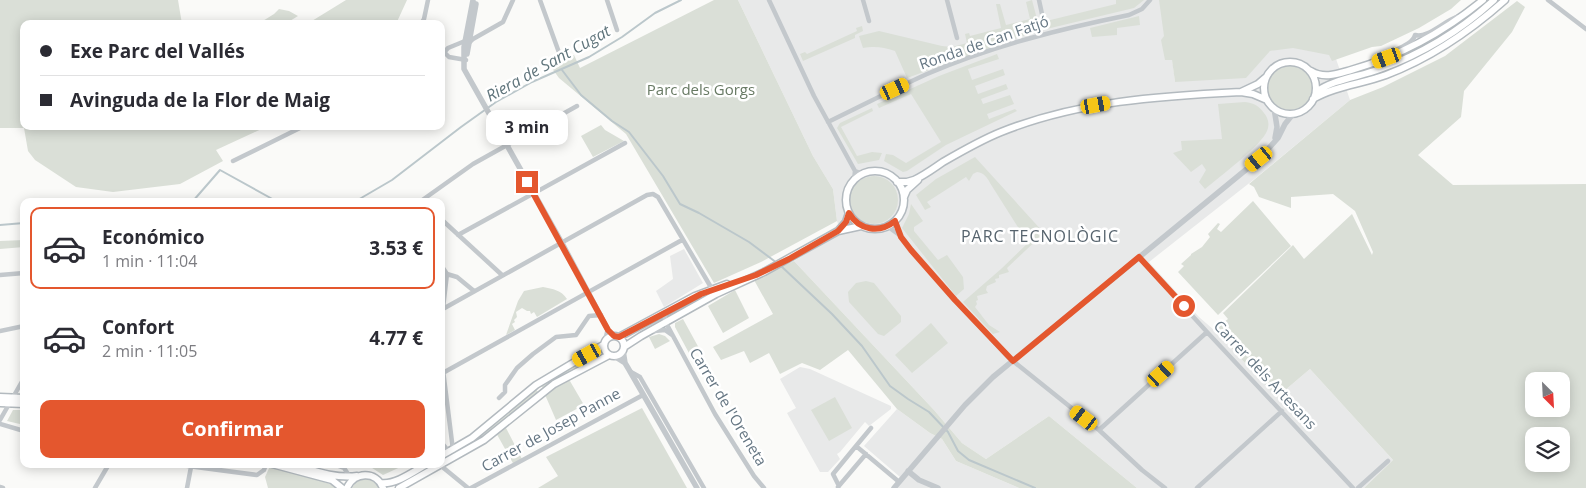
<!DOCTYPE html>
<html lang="es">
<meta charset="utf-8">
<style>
body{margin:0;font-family:"Open Sans",sans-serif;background:#f7f7f7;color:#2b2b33;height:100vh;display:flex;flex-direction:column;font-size:19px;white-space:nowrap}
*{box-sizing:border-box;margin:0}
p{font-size:16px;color:#7c7c81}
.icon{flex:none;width:28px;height:28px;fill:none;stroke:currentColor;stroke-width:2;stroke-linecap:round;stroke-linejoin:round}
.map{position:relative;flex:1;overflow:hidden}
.details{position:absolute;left:20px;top:198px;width:425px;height:270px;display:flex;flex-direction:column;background:#fff;border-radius:10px;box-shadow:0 2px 12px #0003}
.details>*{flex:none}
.banner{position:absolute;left:20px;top:20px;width:425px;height:110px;border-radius:10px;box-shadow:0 2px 12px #0003;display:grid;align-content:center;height:110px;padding:0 20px;background:#fff}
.needle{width:32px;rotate:156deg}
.fabs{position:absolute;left:1525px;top:372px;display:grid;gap:10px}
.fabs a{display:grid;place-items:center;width:45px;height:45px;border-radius:10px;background:#fff;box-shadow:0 2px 12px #0003;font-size:25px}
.end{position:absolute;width:22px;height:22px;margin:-11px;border:6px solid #e4572e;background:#fff;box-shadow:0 0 0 2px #fff}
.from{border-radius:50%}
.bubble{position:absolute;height:35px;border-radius:10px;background:#fff;box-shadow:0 2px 12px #0003;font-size:16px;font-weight:700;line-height:35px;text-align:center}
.car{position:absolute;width:15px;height:30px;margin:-15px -8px;border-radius:6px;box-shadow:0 0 4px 1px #0007;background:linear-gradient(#f5c518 24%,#345 0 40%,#f5c518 0 76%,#345 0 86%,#f5c518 0)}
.banner b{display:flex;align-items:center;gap:18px;height:48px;font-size:19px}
.banner b+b{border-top:1px solid #e1e1e2}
.banner i{width:12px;height:12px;background:#2b2b33}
ul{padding:9px 0 0;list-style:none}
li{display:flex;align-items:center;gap:15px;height:82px;margin:0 10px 8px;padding:0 10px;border:2px solid transparent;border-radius:10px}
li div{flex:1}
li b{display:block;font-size:19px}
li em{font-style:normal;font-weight:700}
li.active{border-color:#e4572e}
li>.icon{width:45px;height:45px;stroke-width:1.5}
.button{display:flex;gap:10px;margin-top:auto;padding:10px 20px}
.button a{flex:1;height:58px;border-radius:10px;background:#e4572e;color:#fff;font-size:20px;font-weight:700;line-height:58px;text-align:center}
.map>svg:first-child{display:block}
.built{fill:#e8e9e9}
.green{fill:#dadfd7;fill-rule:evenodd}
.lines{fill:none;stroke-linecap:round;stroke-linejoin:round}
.stream{stroke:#bbc7cb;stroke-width:2}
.secondary-casing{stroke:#b3babf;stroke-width:9}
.minor{stroke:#c3c8cc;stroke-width:4.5}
.tertiary{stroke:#c3c8cc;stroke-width:5.5}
.secondary{stroke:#fff;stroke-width:6}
.route{stroke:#e4572e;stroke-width:6}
.labels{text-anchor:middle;stroke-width:5;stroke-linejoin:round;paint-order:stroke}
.street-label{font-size:15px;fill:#657683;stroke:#fff}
.park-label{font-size:15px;fill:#687a64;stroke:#fff}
.water-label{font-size:16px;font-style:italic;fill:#60757c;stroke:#fff}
.neighbourhood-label{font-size:16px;letter-spacing:1px;fill:#57646e;stroke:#fff}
</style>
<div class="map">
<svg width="1586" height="488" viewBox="0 0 1586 488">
<rect width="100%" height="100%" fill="#fafaf8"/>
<path class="built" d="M738,0H1165L1175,82L1270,51L1297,44L1333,50L1350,100L1257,177L1149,262L1199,317L1214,330L1277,397L1310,369L1393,460L1364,488H1137L1049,416L986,459L962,443L934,410L794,261L841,233L837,221L833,189L813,156Z
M684,249L703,283L664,307L656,291L673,279L670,256Z
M800,367L810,369L891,406V409L869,426L865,422L840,452L837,454L840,459L828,472H820L787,413L796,408L780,379Z
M897,409L930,433L942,439L956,461L1019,488H891L900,477L864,446Z"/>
<path class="green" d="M0,0H178L182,24H24V126H268L216,150L223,161L180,184L113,192L76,187L35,160L28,151L24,128H0Z
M346,0H407L396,24H307Z
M714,0H738L813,156L833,189L837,221L761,262L714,283L626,134L559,78L551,67L574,55L580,68Z
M1032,0L1038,23L1116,4V0H1144L1134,8L1034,32L907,78L895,51C883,47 875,46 863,48L859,36L879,31L942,46L952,47L967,43L965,34L969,33L970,36L1001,28L996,4H1000L1006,25L1030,19L1026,2Z
M1159,0H1461L1451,9L1419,28L1381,46L1372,47L1332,61L1329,55L1293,48L1270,51L1246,78L1175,82L1172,60H1165L1161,40L1164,36Z
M1517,1L1525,7L1512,32L1464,91L1461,117L1418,155L1453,185L1586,184V488H1364L1393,460L1310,369L1277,397L1214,330L1228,319L1223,313L1293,245L1304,259L1352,214L1372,255L1373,252L1355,211L1333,194L1291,197V208L1259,197L1254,187L1249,184L1350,100L1383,87L1445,56ZM1561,381V409H1534V381ZM1561,436V464H1534V436Z
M279,9L289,11L298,16L285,24H258L274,14Z
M1139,16L1140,25L1117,28V35L1092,37L1090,28Z
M862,26L863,31L855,35V38L803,61L800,54L805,52L807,54L857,31L856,28Z
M997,54L999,59L968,69L972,80L1003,69L1005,75L975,86L978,94L1006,84L1008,89L981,99L983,104L1010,95L1014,104L987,114L989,119L1015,109L1017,111L946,145L907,171L903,172L884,161L886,154L893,155L906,163L941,142L911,94L879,108L877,104L939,76Z
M1268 88a22 22 0 1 1 44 0a22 22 0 1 1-44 0Z
M1245,102C1254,103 1259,106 1264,113C1268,118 1270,124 1267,131C1262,145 1218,178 1205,189L1199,182L1206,170L1202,164L1191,172L1173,153L1182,150L1181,141L1222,139L1218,104Z
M872,108L873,111L841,127L857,156L872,152L882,153L879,160L858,164L837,128L840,123Z
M601,125L605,130L624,141L593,157L581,136Z
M975,157L1044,233L1007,268L1009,272L999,275V278L995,279L996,282L987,286L986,290L988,293L977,296L978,300L976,301L977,304L975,307L989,325L1000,332L993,334L963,302L1001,269L1028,243L990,183C987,177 984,173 977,172L973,174L969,181L966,177L927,202L931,207L925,210L916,195L936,179Z
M850 200a24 24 0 1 1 48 0a24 24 0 1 1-48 0Z
M1253,201L1291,246L1218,315L1178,272L1184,266L1181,264L1191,255V254L1202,247L1210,237L1208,234L1218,223L1220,224L1217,229L1221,232Z
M911,204L923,221L914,227V231L938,260L947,255L963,277L964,289L956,296L902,228L909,214Z
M24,240V247L0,249V241Z
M794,261L934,410L962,443L986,459L1049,416L1137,488H1019L956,461L942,439L930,433L897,409L848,350L820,370L802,363L780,374L769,353L750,363L744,351L721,360L713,347L773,314L754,280Z
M866,281L874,283L901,316V322L884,336L878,334L849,302L848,292L856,283Z
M543,287C553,289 561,290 567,299L537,317L534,312L531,314L530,311H527L522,308L516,312L517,317L514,320L515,322L512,324L515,330L506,335L518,301L524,291Z
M735,290L749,318L723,333L708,306Z
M683,319L700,350L690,355L675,327V323Z
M931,323L948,343L912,373L895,355Z
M659,334L665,336L670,341L655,349L649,337Z
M596,353L598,357L543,388L540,385Z
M567,376L584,405L556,420L546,397L542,392Z
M535,388L538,392L490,433L460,448Z
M835,397L852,428L829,441L811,410Z
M642,408L687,488H538L558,476L546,457Z
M13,410H24V425L7,421Z
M504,424L523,461L514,465L495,431Z
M271,464L336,486L338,488H268L265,477Z
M345,464H407L383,475L369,466H352Z
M363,479C370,478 375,481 379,488H352L355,483Z"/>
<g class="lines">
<path class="stream" d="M562,70L581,95L612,121L629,132L663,176L680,204L699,213L749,242L777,263
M193,201L220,170L276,201
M356,201L392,180L461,127L496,102L532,82L589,57L622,37L655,13L681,0
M0,225L24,223
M781,266L832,314L862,346L890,386L908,399L929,412L948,432L958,451L969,460L1035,488"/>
<g class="secondary-casing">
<path id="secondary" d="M1264 88a26 26 0 1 1 52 0a26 26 0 1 1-52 0Z
M1311,71C1324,79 1337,74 1351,70C1400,56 1444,32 1483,0
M1241,92L1258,84L1265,78
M1316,92C1334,79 1359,77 1380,69C1422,54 1461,30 1494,0
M1313,99C1335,86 1362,84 1386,75C1431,58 1469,32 1505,0
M846 200a29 29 0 1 1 58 0a29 29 0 1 1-58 0Z
M897,182H907L914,180C925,175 934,168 943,162C962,151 981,140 1001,132C1078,101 1160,96 1241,92L1253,94L1267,100
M904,197L907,190L918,180
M839,230L846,222L849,213
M604 346a10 10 0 1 1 20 0a10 10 0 1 1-20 0Z
M619,337L695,296L727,284
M624,347L641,336L716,294L764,272L838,231L861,226
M0,397L24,398
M0,403L24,404
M441,456L472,438L536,385L603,345
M272,464L332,480L342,488
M291,464C312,470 334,479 357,476
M381,483C396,485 414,471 427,464
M347,488C354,472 376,470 383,488
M399,488L484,440L554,384L609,355"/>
</g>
<path class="minor" d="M540,0L561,58
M607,0L617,30
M769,0L814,96L855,171L863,174
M863,0L869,21
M947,0L957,38
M1039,0L1042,14
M1548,0L1586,29
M421,24L424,19L428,0
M469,43L473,39L503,22L513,0
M441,51L445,53L449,57L466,60
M441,56L448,48L465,41H467
M1379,59C1388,51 1413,46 1415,35C1427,39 1444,21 1457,17
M828,122C861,106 894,89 927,74C992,46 1060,29 1129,15L1142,9L1150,0
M233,161L304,126
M854,181L855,171
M421,201L473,164L577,106
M441,219L502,275
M895,221L901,237L911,250L955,300L1008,357L1099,430L1142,470L1165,488
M887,226L898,234
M458,235L625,143
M1139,257L1207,332L1353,488
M441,265L447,274L443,308
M447,274L457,277L474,291
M0,275L24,273
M441,310L647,195L653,194L658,197L712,289
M665,313V321L715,414L754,476L764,488
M0,331L24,326
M654,331L665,330L672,335
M441,354L453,450
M631,372L640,377L704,488
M441,374L682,240
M499,398L505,392V385L517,368L533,354L556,337L576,335L589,316L601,315
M0,420L24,378
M0,424L24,431
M1099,430L1207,332
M441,442L449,452
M856,446L871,428
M173,464L257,475L264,470L266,464
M333,464L344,468L350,477
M440,465L468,488
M839,486L833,474L856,446L898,481H900
M0,487L3,488
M838,487L866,454
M95,488L109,464
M187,488L191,467
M471,488L643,395
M1197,488L1282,411
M1358,488L1388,461"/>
<path class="tertiary" d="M473,0L464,47V69L562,243L608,330L613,336
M467,54L476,4
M1274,108L1277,127L1275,138
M606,339L608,330
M623,350L625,363L628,368L697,488
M614,356L625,363
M908,471L919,480L938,488
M894,488L965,405L993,377L1259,159L1278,138L1285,124L1293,114"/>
<use href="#secondary" class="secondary"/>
</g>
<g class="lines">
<path class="route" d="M527,182L608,330L614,336L619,337L701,294L756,275L789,259L838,231L846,222L849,213C859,230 879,234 895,221L901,237L911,250L955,300L1013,361L1139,257L1184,306"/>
</g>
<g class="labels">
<g class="street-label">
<text transform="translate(984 43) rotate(-19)" y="5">Ronda de Can Fatjó</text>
<text transform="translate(1265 375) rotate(47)" y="5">Carrer dels Artesans</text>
<text transform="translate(728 407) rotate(59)" y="5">Carrer de l'Oreneta</text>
<text transform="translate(551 430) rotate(-29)" y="5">Carrer de Josep Panne</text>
</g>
<g class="park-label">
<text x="701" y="95">Parc dels Gorgs</text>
</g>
<g class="water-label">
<text transform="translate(548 63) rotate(-29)" y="6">Riera de Sant Cugat</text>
</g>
<g class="neighbourhood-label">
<text x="1040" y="242">PARC TECNOLÒGIC</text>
</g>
</g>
</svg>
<div class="fabs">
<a><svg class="needle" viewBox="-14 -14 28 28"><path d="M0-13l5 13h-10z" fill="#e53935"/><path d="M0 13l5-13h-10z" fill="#7c7c81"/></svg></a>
<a><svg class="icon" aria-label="layers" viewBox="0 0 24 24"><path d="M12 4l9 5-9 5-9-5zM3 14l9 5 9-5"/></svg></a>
</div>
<i class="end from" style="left:1184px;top:306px"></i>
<i class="end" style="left:527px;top:182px"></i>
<div class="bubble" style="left:486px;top:110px;width:82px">3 min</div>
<i class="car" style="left:1387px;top:58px;rotate:250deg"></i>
<i class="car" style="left:895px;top:89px;rotate:65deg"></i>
<i class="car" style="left:1096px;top:105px;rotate:80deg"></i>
<i class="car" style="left:1259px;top:159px;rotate:231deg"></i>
<i class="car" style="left:587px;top:355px;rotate:241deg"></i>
<i class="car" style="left:1161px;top:374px;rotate:48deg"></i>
<i class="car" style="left:1084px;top:418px;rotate:307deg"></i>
<div class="banner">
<b><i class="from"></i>Exe Parc del Vallés</b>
<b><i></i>Avinguda de la Flor de Maig</b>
</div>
<section class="details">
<ul>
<li class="active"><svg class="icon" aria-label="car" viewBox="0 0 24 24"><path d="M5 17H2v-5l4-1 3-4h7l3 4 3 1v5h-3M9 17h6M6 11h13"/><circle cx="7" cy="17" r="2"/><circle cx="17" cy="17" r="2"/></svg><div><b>Económico</b><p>1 min · 11:04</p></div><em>3.53 €</em></li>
<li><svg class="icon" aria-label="car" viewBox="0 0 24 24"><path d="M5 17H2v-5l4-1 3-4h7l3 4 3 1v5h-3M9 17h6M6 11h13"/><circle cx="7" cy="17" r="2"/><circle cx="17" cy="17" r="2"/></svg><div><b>Confort</b><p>2 min · 11:05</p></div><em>4.77 €</em></li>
</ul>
<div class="button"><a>Confirmar</a></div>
</section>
</div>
